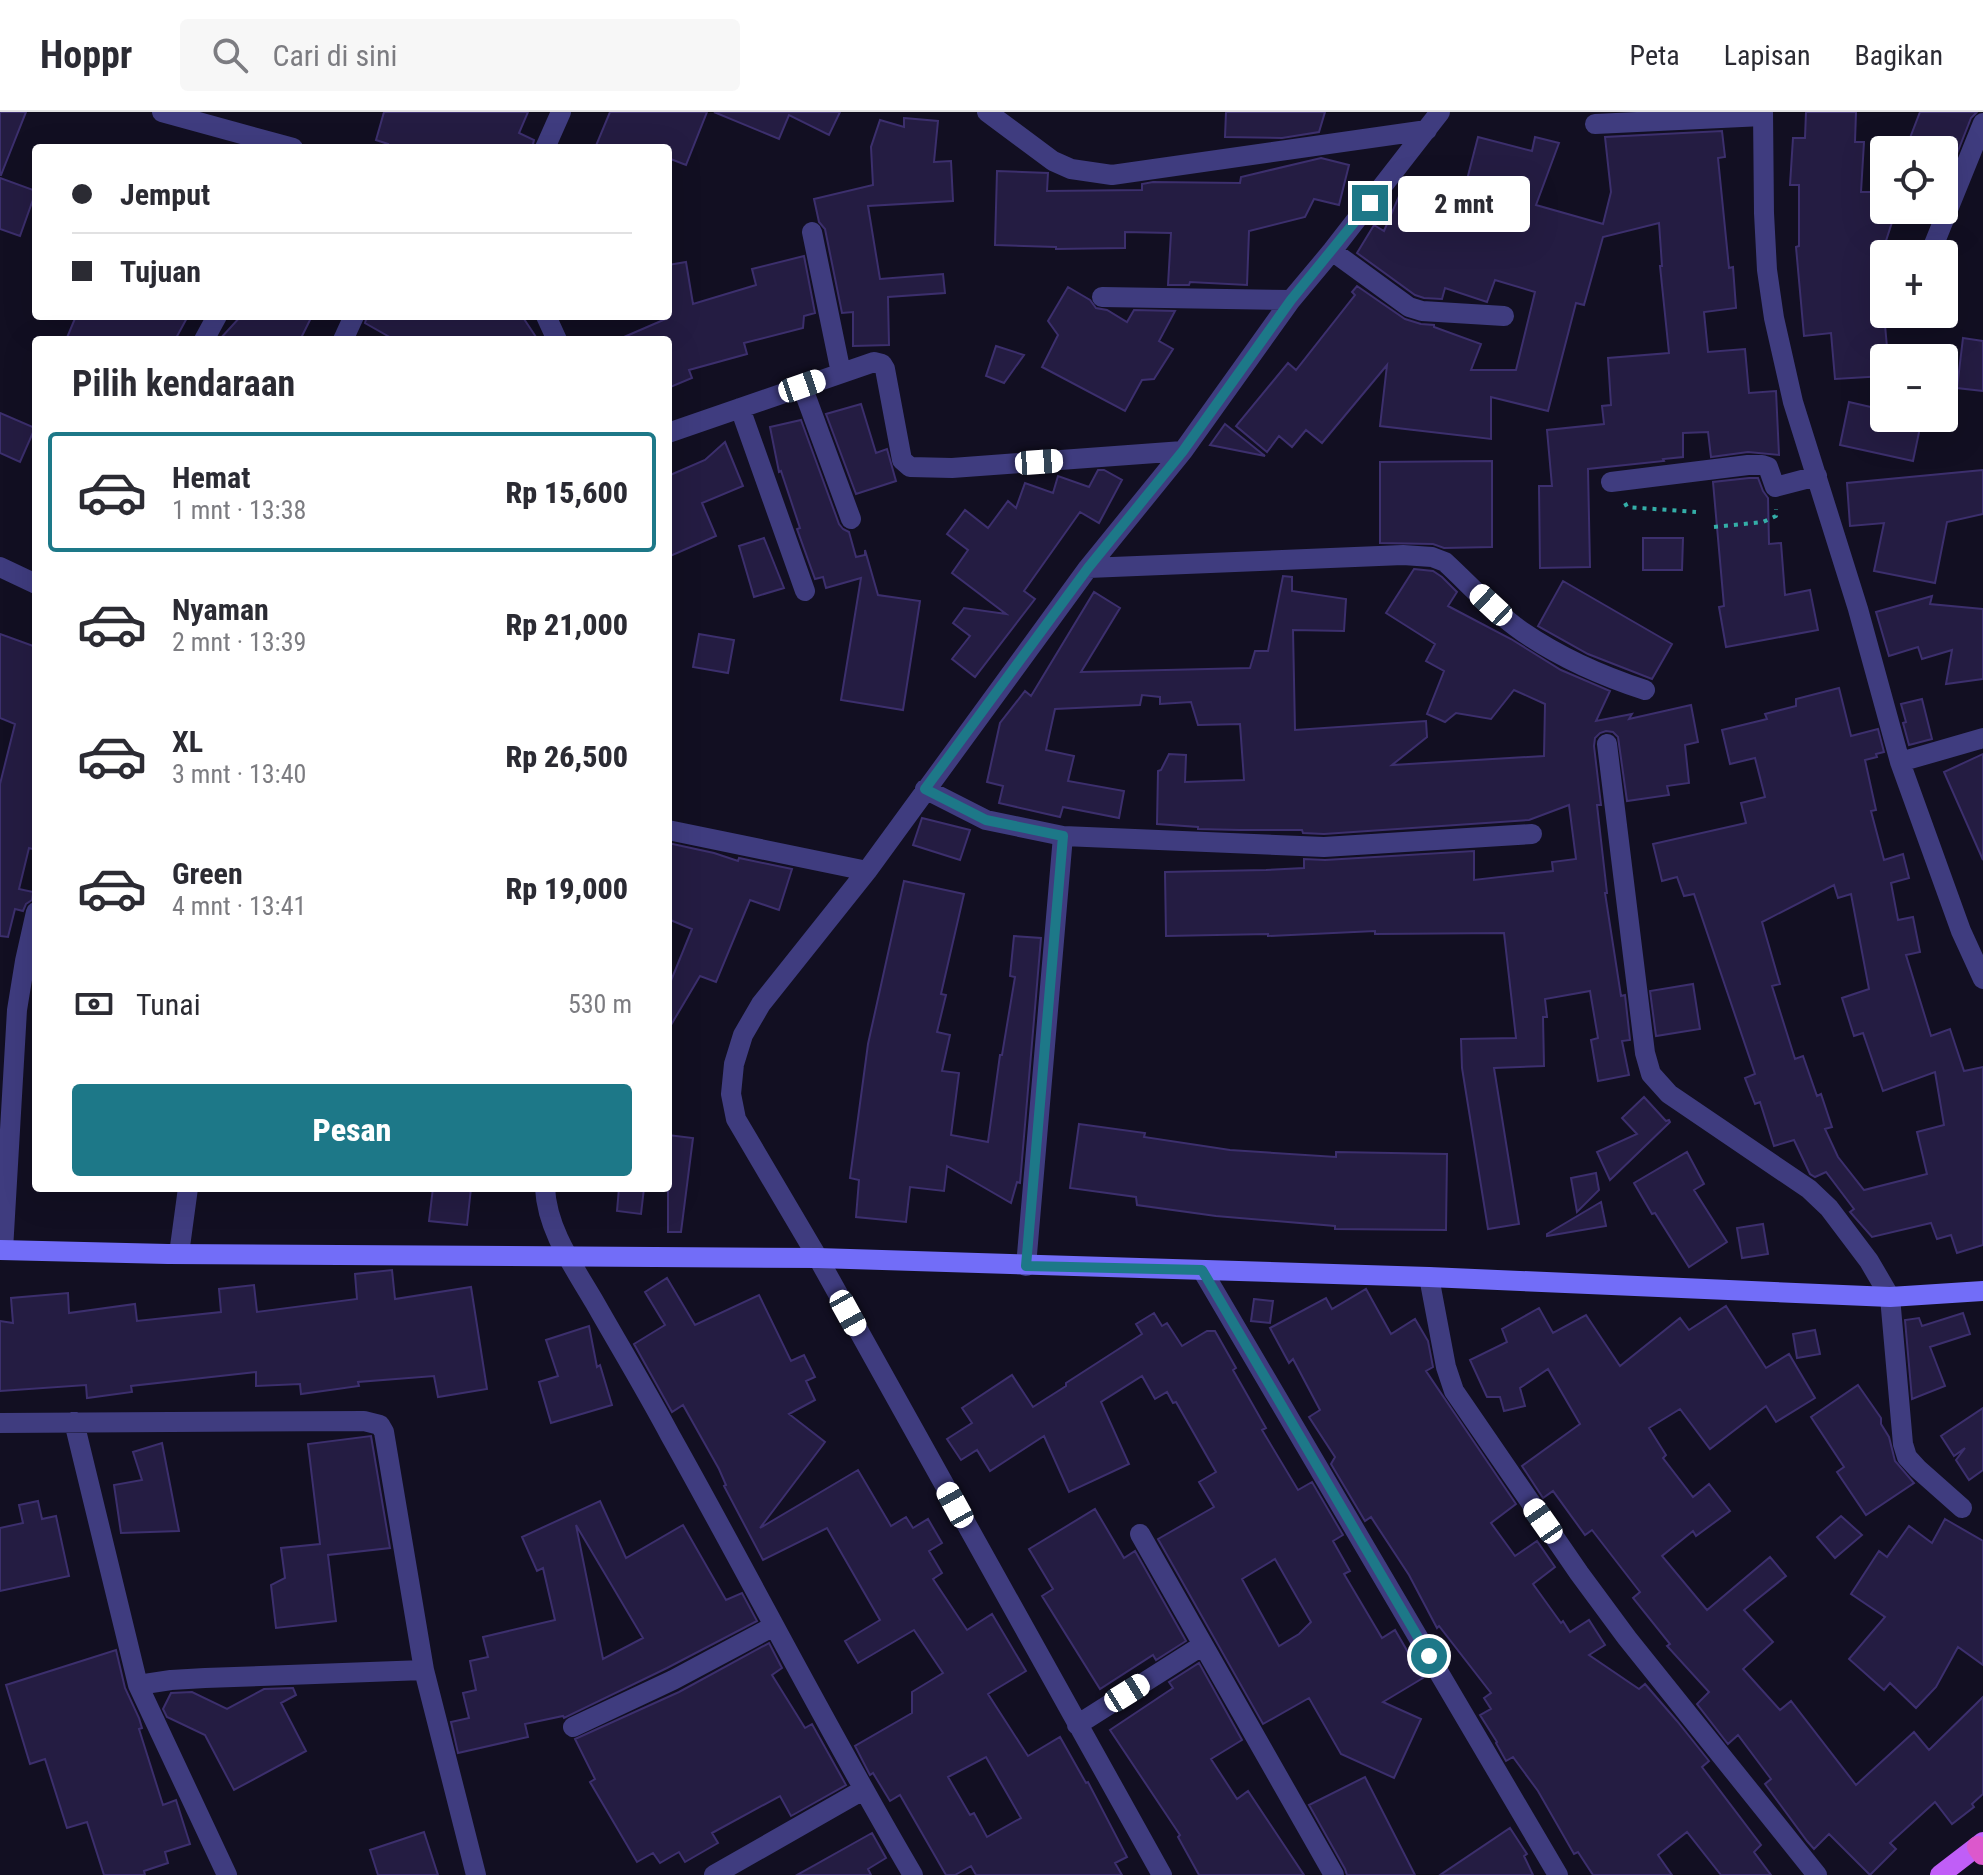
<!DOCTYPE html>
<html lang="id">
<meta charset="utf-8">
<style>
body{margin:0;font-family:"Roboto Condensed",sans-serif;background:#f7f7f7;color:#2b2b33;height:100vh;display:flex;flex-direction:column;font-size:30px;white-space:nowrap}
*{box-sizing:border-box;margin:0}
p{font-size:26px;color:#7c7c81}
.icon{flex:none;width:44px;height:44px;fill:none;stroke:currentColor;stroke-width:2;stroke-linecap:round;stroke-linejoin:round}
.map{position:relative;flex:1;overflow:hidden}
.panel{position:absolute;left:32px;top:224px;width:640px;height:856px;display:flex;flex-direction:column;background:#fff;border-radius:8px;box-shadow:0 8px 32px #0002}
.panel>*{flex:none}
.banner{position:absolute;left:32px;top:32px;width:640px;height:176px;border-radius:8px;box-shadow:0 8px 32px #0002;display:grid;align-content:center;height:176px;padding:0 40px;background:#fff}
.fabs{position:absolute;left:1870px;top:24px;display:grid;gap:16px}
.fabs a{display:grid;place-items:center;width:88px;height:88px;border-radius:8px;background:#fff;box-shadow:0 8px 32px #0002;font-size:40px}
.end{position:absolute;width:36px;height:36px;margin:-18px;border:10px solid #1d7888;background:#fff;box-shadow:0 0 0 4px #fff}
.from{border-radius:50%}
.bubble{position:absolute;height:56px;border-radius:8px;background:#fff;box-shadow:0 8px 32px #0002;font-size:26px;font-weight:800;line-height:56px;text-align:center}
.car{position:absolute;width:24px;height:48px;margin:-24px -12px;border-radius:10px;box-shadow:0 0 6px 2px #0007;background:linear-gradient(#fff 24%,#345 0 40%,#fff 0 76%,#345 0 86%,#fff 0)}
.banner b{display:flex;align-items:center;gap:28px;height:76px;font-size:30px}
.banner b+b{border-top:2px solid #e1e1e2}
.banner i{width:20px;height:20px;background:#2b2b33}
ul{padding:0;list-style:none}
li{display:flex;align-items:center;gap:24px;height:120px;margin:0 16px 12px;padding:0 24px;border:4px solid transparent;border-radius:8px}
li div{flex:1}
li b{display:block;font-size:30px}
li em{font-style:normal;font-weight:800}
li.current{border-color:#1d7888}
li>.icon{width:72px;height:72px;stroke-width:1.5}
h2{padding:0 40px;font-size:36px;line-height:96px}
.pay{display:flex;align-items:center;gap:20px;height:88px;padding:0 40px;font-size:30px}
.pay p{margin-inline-start:auto}
.primary-button{display:flex;gap:16px;margin-top:auto;padding:16px 40px}
.primary-button a{flex:1;height:92px;border-radius:8px;background:#1d7888;color:#fff;font-size:32px;font-weight:800;line-height:92px;text-align:center}
header{display:flex;align-items:center;gap:48px;box-sizing:border-box;height:112px;padding:0 40px;background:#fff;border-bottom:2px solid #e1e1e2}
header strong{font-size:38px}
nav{display:flex;gap:44px;margin-inline-start:auto;font-size:28px}
.search{width:560px;height:72px;background:#f7f7f7;display:flex;align-items:center;gap:20px;box-sizing:border-box;padding:0 28px;border-radius:8px;color:#7c7c81;font-size:30px}
.map>svg:first-child{display:block}
.building{fill:#241c42;stroke:#3c2f6d;stroke-width:2;fill-rule:evenodd}
.lines{fill:none;stroke-linecap:round;stroke-linejoin:round}
.path{stroke:#34aea8;stroke-width:4;stroke-dasharray:4 6;stroke-linecap:butt}
.minor{stroke:#3f3c7f;stroke-width:20}
.secondary{stroke:#726df8;stroke-width:20}
.primary{stroke:#c05ef7;stroke-width:20}
.trunk{stroke:#dc58cc;stroke-width:22}
.route{stroke:#1d7888;stroke-width:10}
</style>
<header>
<strong>Hoppr</strong>
<div class="search"><svg class="icon" aria-label="search" viewBox="0 0 24 24"><circle cx="10" cy="10" r="6"/><path d="M15 15l6 6"/></svg>Cari di sini</div>
<nav><a>Peta</a><a>Lapisan</a><a>Bagikan</a></nav>
</header>
<div class="map">
<svg width="1983" height="1763" viewBox="0 0 1983 1763">
<rect width="100%" height="100%" fill="#120f22"/>
<path class="building" d="M0,0H26L1,63H0Z
M384,0H528L519,21L534,28L532,36H387L388,32L376,28Z
M610,0H707L686,53L668,46V36H595Z
M714,0H840L829,23L789,3L779,27Z
M1226,0H1325L1319,20L1282,26L1225,25Z
M1806,0H1856L1855,30H1864L1861,80H1875V94H1884V98H1896L1884,135V202L1888,246H1884V264L1835,267L1831,221L1804,224L1796,135L1799,134V73H1790L1793,26H1805Z
M1920,0H1977L1971,6L1956,44L1910,26Z
M904,6L938,9L934,50L951,49L953,89L868,94L880,167L943,162L945,181L888,185L889,233L853,234V200L842,201L825,117L819,110L814,87L873,73L871,35L880,8L904,15Z
M1722,19L1725,45L1718,46L1729,156L1733,155L1736,196L1704,200L1708,240L1745,237L1749,281L1776,279L1779,343L1748,340L1711,345L1708,320L1683,321V345L1663,347L1664,349L1588,357L1590,455L1540,456L1539,374H1552L1547,318L1604,312L1602,294L1611,293L1608,246L1669,241L1660,154H1662L1659,111L1603,125L1584,193L1576,191L1548,299L1491,285V327L1380,314L1387,253L1322,331L1306,318L1292,335L1279,324L1267,340L1236,314L1288,251L1296,258L1355,183L1352,180L1357,174L1405,207L1421,212L1434,213V215L1481,232L1471,258H1516L1535,180L1495,168L1487,190L1445,176L1442,187L1424,186L1415,183L1357,141L1374,113L1384,119L1406,68L1430,77L1431,74L1461,91L1478,25L1532,39L1535,25L1559,31L1536,93L1603,112L1611,80L1605,25Z
M1321,46L1349,53L1339,93L1314,87L1305,105L1249,119L1247,173L1190,170L1189,173H1168L1171,121L1125,120V136L1056,137V135L995,133L997,59L1048,61L1047,79L1142,78V72L1153,70L1240,71L1241,65Z
M0,66L36,79L20,124L0,117Z
M804,144L815,201L804,204L803,216L744,231L747,242L689,258L692,266L668,276V228H617L668,206V153L686,150L693,192L756,173L752,157Z
M1068,175L1090,188L1096,196L1107,198L1127,210L1134,198L1175,199L1159,229L1173,237L1154,267L1142,268L1125,299L1042,255L1058,223L1048,209Z
M76,204H188L175,228H66Z
M241,204H312L300,228H219Z
M367,204H522L538,228H395L365,211Z
M1963,226L1983,229V279L1957,276Z
M996,234L1024,243L1004,271L986,264Z
M1849,290L1884,298V306H1922L1913,349L1840,333Z
M861,292L876,341L887,337L896,369L856,382L826,302Z
M0,301L35,316L20,350L0,341Z
M801,308L839,412L843,417L849,420L856,445L865,443V438L878,483L920,489L903,598L841,588L861,466L826,476L823,465L815,467L797,417L800,416L781,359L779,360L770,315Z
M1225,312L1265,344L1210,333Z
M725,330L743,374L702,391L716,424L668,445V364L705,348Z
M1492,349V435L1444,436L1433,432L1380,431V350Z
M1098,358H1104L1122,368L1099,411L1080,400L1024,479L1035,487L975,565L952,547L970,524L953,511L964,496L1006,502L952,461L968,438L947,422L965,398L988,416L1008,389L1016,396L1025,371L1053,381L1058,364L1089,375Z
M1983,358V402L1947,410L1935,471L1874,459L1884,411L1850,414L1847,371Z
M1749,366H1758L1763,379L1768,386L1769,432L1781,431L1785,483L1810,478L1818,518L1726,535L1719,495L1724,494L1713,370Z
M764,426L784,476L754,485L739,434Z
M1643,426H1683L1682,458H1643Z
M1414,457L1433,459L1442,465L1457,480L1448,494L1511,527L1561,558L1610,579L1596,609L1632,602L1629,607L1691,593L1698,630L1685,633L1689,671L1667,674L1669,683L1627,689L1618,625L1613,620L1606,619L1600,621L1595,626L1594,634L1601,693H1597L1607,781H1605L1621,884L1625,883L1630,928L1622,929L1629,963L1598,969L1591,928L1598,926L1590,879L1545,887L1547,905H1543L1544,954L1494,956L1519,1112L1488,1117L1462,956L1461,927L1516,926L1504,821L1375,822V819L1268,824V822L1166,824L1165,760L1266,758L1304,756V747L1325,748L1474,739V768L1553,759L1552,750L1576,747L1569,693L1529,708L1324,722L1303,721L1302,718H1240L1198,717V715L1157,712L1158,659L1161,658L1169,642L1186,643L1185,670L1244,668L1240,612L1198,613L1191,590L1160,592V585L1142,583L1140,593L1055,597L1046,638L1074,644L1068,669L1124,679L1119,706L1063,695L1060,705L999,691L1003,674L987,670L1000,611L1025,579L1031,584L1094,480L1120,496L1081,560L1250,556L1255,539H1268L1283,464L1292,465V479L1346,487L1344,519L1293,518L1295,618L1426,609L1427,625L1392,653L1544,644L1545,592L1514,578L1491,607L1456,601L1445,610L1427,602L1444,559L1426,549L1435,532L1386,501Z
M1563,469L1672,532L1652,567L1588,542L1538,514Z
M1932,484L1930,492L1983,497V567L1946,572L1952,538L1922,547L1918,535L1889,544L1876,500Z
M0,522L36,535V738L29,736L19,777L33,780L32,788L26,792L23,799L15,797L8,825L0,824V672L15,612L0,606Z
M699,522L734,528L728,561L693,555Z
M1839,576L1851,624L1878,617L1884,640L1876,642L1877,645L1865,648L1876,698L1871,699L1884,748L1903,742L1909,766L1891,771L1898,808L1913,805L1920,840L1906,843L1931,924L1950,917L1964,959L1983,955V1133L1957,1141L1951,1123L1937,1127L1931,1111L1872,1125L1850,1100L1854,1097L1826,1060L1815,1065L1810,1062L1794,1028L1774,1034L1760,990L1755,992L1745,966L1755,962L1694,782L1684,784L1677,765L1662,769L1653,732L1746,711L1741,691L1765,685L1755,646L1730,652L1722,618L1767,607L1765,602L1796,594V587ZM1834,773L1838,786L1851,782L1869,877L1842,886L1854,924L1863,921L1883,979L1935,960L1944,1013L1917,1020L1927,1062L1864,1078L1838,1045L1825,1017L1832,1015L1821,982L1817,984L1803,944L1795,947L1772,874L1780,872L1762,810Z
M1922,587L1932,627L1909,633L1903,611L1906,610L1901,592Z
M1983,642V748L1944,660Z
M922,706L970,718L960,748L913,733Z
M668,731L714,741L738,749L739,746L792,757L779,798L750,788L716,870L700,864L668,918V876L692,817L668,807Z
M904,769L964,782L941,882L946,883L937,920L950,923L942,959L959,961L951,1023L988,1030L1000,943H1002L1015,865L1010,864L1014,824L1041,826L1020,1071L1017,1070L1011,1091L947,1054L944,1079L910,1075L906,1110L856,1105L859,1068L850,1066L868,932Z
M1693,872L1700,917L1656,924L1650,879Z
M1644,985L1666,1009L1669,1008L1670,1010L1610,1068L1597,1040L1637,1022L1622,1006Z
M1079,1012L1145,1021L1144,1025L1230,1038L1336,1045V1040L1447,1042L1446,1118L1335,1117V1114L1216,1104L1137,1093L1136,1085L1070,1076Z
M668,1023L693,1026L681,1120H668Z
M1687,1040L1704,1072L1694,1078L1727,1130L1689,1155L1655,1101L1652,1102L1634,1071Z
M1596,1061L1599,1078L1577,1100L1571,1066Z
M433,1076H471L467,1113L429,1109Z
M619,1076H644L641,1102L617,1099Z
M1601,1090L1606,1114L1547,1124V1122Z
M1763,1112L1768,1142L1742,1146L1737,1116Z
M392,1158L395,1187L471,1175L487,1277L438,1285L434,1264L358,1270L359,1274L301,1282L300,1272L256,1274V1260L131,1274L132,1280L87,1286L86,1273L0,1279V1209L13,1211L11,1186L68,1181L69,1201L135,1192L137,1209L221,1200L219,1177L254,1173L257,1200L357,1187L355,1162Z
M667,1166L695,1213L759,1183L791,1249L804,1243L815,1265L806,1269L815,1288L789,1302L825,1330L760,1416L858,1358L891,1414L906,1405L913,1416L928,1407L942,1431L929,1439L942,1461L933,1467L967,1518L992,1502L1026,1559L988,1582L1028,1644L1060,1625L1086,1671L1088,1670L1127,1745L1115,1751L1122,1763H976L971,1754L955,1763H946L900,1683L890,1689L873,1661L870,1663L855,1634L912,1601V1580L943,1561L914,1518L858,1551L845,1529L880,1508L827,1416L763,1448L724,1374L726,1373L719,1357L683,1293L672,1300L634,1232L665,1213L645,1180ZM986,1645L1021,1706L987,1725L974,1701L970,1703L948,1665Z
M1366,1177L1391,1222L1415,1207L1428,1229L1433,1255L1426,1259L1516,1392L1491,1411L1515,1444L1537,1429L1555,1455L1533,1472L1561,1511L1563,1509L1570,1520L1589,1508L1605,1533L1589,1543L1639,1577L1645,1572L1677,1609L1709,1649L1702,1655L1761,1733L1754,1740L1771,1763H1721L1687,1720L1658,1743L1672,1763H1593L1578,1740L1574,1742L1538,1679L1513,1645L1506,1649L1496,1631L1497,1630L1480,1603L1491,1597L1484,1586L1491,1581L1439,1514L1437,1516L1409,1463L1371,1405L1365,1409L1331,1352L1335,1345L1309,1305L1320,1298L1293,1247L1289,1251L1270,1216L1326,1186L1332,1197Z
M1254,1187L1273,1189L1270,1211L1251,1209Z
M1726,1194L1766,1256L1789,1242L1815,1286L1776,1310L1766,1294L1710,1337L1680,1297L1649,1316L1666,1343L1663,1346L1693,1385L1709,1372L1730,1399L1696,1424L1693,1419L1662,1444L1707,1498L1770,1445L1786,1464L1744,1498L1773,1530L1743,1557L1780,1598L1791,1589L1856,1673L1914,1620L1929,1638L1983,1585V1682L1972,1692L1974,1695L1952,1712L1935,1690L1890,1731L1896,1737L1870,1763L1829,1722L1814,1737L1807,1729L1765,1672L1771,1667L1738,1623L1728,1632L1697,1592L1709,1580L1667,1534L1670,1532L1633,1486L1640,1480L1592,1418L1585,1423L1553,1379L1543,1386L1522,1354L1580,1312L1548,1257L1520,1276L1525,1294L1504,1299L1500,1285H1487L1470,1248L1507,1230L1502,1217L1539,1196L1553,1221L1586,1203L1620,1254L1680,1206L1689,1218Z
M1154,1201L1162,1214L1167,1211L1182,1234L1207,1219H1215L1236,1256L1233,1258L1266,1316L1262,1318L1298,1378L1312,1370L1343,1423L1333,1429L1350,1459L1344,1462L1382,1526L1395,1518L1423,1566L1383,1590L1421,1607L1394,1666L1341,1642L1309,1586L1263,1612L1158,1427L1214,1395L1199,1370L1216,1360L1176,1290L1173,1291L1167,1280L1155,1287L1142,1264L1101,1290L1129,1352L1069,1380L1044,1324L990,1359L977,1338L961,1348L947,1327L972,1311L962,1296L1012,1263L1033,1295L1066,1274V1271L1142,1222L1136,1212ZM1275,1447L1311,1510L1299,1522L1279,1534L1242,1467Z
M1963,1201L1970,1222L1930,1235L1945,1274L1912,1287L1905,1208L1919,1206L1922,1214Z
M589,1214L597,1255L600,1253L612,1293L551,1311L539,1270L558,1264L546,1228Z
M1815,1218L1820,1242L1797,1246L1793,1222Z
M1858,1273L1881,1306V1312L1889,1325L1895,1349L1914,1371L1866,1403L1837,1360L1844,1355L1811,1305Z
M1983,1296V1358L1969,1368L1956,1348L1965,1336L1954,1344L1941,1324Z
M371,1324L390,1436L328,1443L336,1509L276,1516L271,1473L285,1466L281,1436L320,1432L308,1332Z
M162,1331L179,1419L121,1421L114,1373L142,1368L133,1340Z
M38,1389L42,1407L56,1404L69,1464L0,1479V1416L23,1411L19,1393Z
M600,1389L626,1446L683,1413L726,1488L742,1481L757,1509L667,1556L564,1606L563,1604L525,1612L528,1625L458,1641L451,1610L469,1606L463,1581L476,1578L470,1549L488,1545L483,1525L555,1508L543,1456L537,1459L522,1425ZM576,1413L643,1526L603,1547Z
M1095,1397L1124,1446L1135,1439L1186,1529L1156,1548L1153,1543L1100,1577L1042,1484L1053,1477L1029,1437Z
M1841,1404L1862,1423L1835,1446L1817,1425Z
M1945,1407L1983,1429V1553L1958,1535L1936,1575L1916,1596L1890,1571L1884,1578L1849,1547L1885,1505L1851,1482L1879,1439L1887,1445L1909,1414L1932,1431Z
M769,1531L782,1556L772,1563L805,1616L812,1612L846,1673L791,1704L780,1684L712,1721L718,1731L685,1750L679,1740L660,1751L653,1741L637,1750L590,1670L595,1667L575,1627L679,1580Z
M116,1538L125,1576L139,1606L142,1616L139,1617L163,1693L176,1688L190,1732L165,1740L168,1751L144,1759L145,1763H104L87,1710L67,1716L45,1647L30,1652L6,1573Z
M1199,1551L1242,1628L1211,1647L1237,1687L1248,1679L1304,1763H1199L1178,1725L1180,1723L1110,1618L1173,1576L1169,1570Z
M293,1576L296,1583L281,1591L306,1639L234,1678L205,1623L167,1605L163,1597L171,1581L192,1580L227,1597L264,1577Z
M1365,1665L1415,1763H1347L1345,1757L1309,1693Z
M1510,1716L1527,1742L1524,1744L1533,1763H1440Z
M424,1720L438,1763H378L370,1738Z
M872,1721L886,1746L868,1757L871,1763H797Z"/>
<g class="lines">
<path class="path" d="M1625,391L1627,395L1696,400
M1714,415L1763,410L1776,404V397"/>
<path class="minor" d="M162,0L293,36
M987,0L1053,49L1071,57L1112,63L1427,18
M1763,0L1764,101L1767,158L1774,206L1793,290L1858,497L1900,650L1961,819L1983,867
M1595,12L1763,4
M545,36L561,0
M812,120L841,261
M1332,139L1409,195L1422,199L1504,204
M1930,142L1983,11
M1102,185L1291,188
M546,204L557,228
M204,228L217,204
M343,228L354,204
M802,274L851,407
M740,296L805,479
M668,321L874,250L882,252L885,257L902,348L910,355L952,356L1183,339
M1611,370L1748,353H1762L1768,355L1775,375L1817,364
M0,455L36,472
M1088,456L1403,443L1432,445L1445,450C1470,473 1495,501 1523,520C1561,546 1602,564 1645,578
M1607,632L1645,941L1651,962L1669,982L1809,1077L1829,1096L1869,1149L1890,1185L1903,1332L1907,1345L1918,1357L1962,1396
M1900,650L1983,626
M925,677L986,708L1063,724L1324,735L1532,722
M668,718L867,759
M545,1076C547,1118 574,1155 595,1191C620,1235 646,1278 670,1323C752,1469 828,1619 913,1763
M3,1138L17,898L25,849L36,800
M179,1142L188,1076
M1026,1154L1063,724
M1202,1158L1558,1763
M1429,1165L1446,1255L1454,1279L1579,1461L1627,1526L1817,1763
M74,1310L138,1573L227,1763
M0,1311L364,1309L380,1313L384,1320L424,1558L205,1566L171,1568L138,1573
M1140,1422L1334,1763
M424,1558L476,1763
M1077,1613L1203,1533
M573,1615L673,1568L774,1514
M714,1763L863,1678
M1162,1763L818,1146L736,1007L731,982L734,952L743,923L761,892L867,759L1088,456L1183,339L1291,188L1332,139L1440,0"/>
<path class="secondary" d="M0,1138L168,1142L818,1146L1429,1165L1890,1185L1983,1179"/>
<path class="primary" d="M1940,1763L1983,1730"/>
<path class="trunk" d="M1978,1735L1983,1742"/>
</g>
<g class="lines">
<path class="route" d="M1370,91L1291,188L1183,339L1088,456L925,677L986,708L1063,724L1026,1154L1202,1158L1429,1544"/>
</g>
</svg>
<div class="fabs">
<a><svg class="icon" aria-label="locate" viewBox="0 0 24 24"><circle cx="12" cy="12" r="6"/><path d="M12 2v4M12 18v4M2 12h4M18 12h4"/></svg></a>
<a>+</a>
<a>−</a>
</div>
<i class="end from" style="left:1429px;top:1544px"></i>
<i class="end" style="left:1370px;top:91px"></i>
<div class="bubble" style="left:1398px;top:64px;width:132px">2 mnt</div>
<i class="car" style="left:802px;top:274px;rotate:71deg"></i>
<i class="car" style="left:1039px;top:350px;rotate:86deg"></i>
<i class="car" style="left:1491px;top:493px;rotate:313deg"></i>
<i class="car" style="left:848px;top:1201px;rotate:151deg"></i>
<i class="car" style="left:955px;top:1393px;rotate:331deg"></i>
<i class="car" style="left:1543px;top:1409px;rotate:325deg"></i>
<i class="car" style="left:1127px;top:1581px;rotate:58deg"></i>
<div class="banner">
<b><i class="from"></i>Jemput</b>
<b><i></i>Tujuan</b>
</div>
<section class="panel">
<h2>Pilih kendaraan</h2>
<ul>
<li class="current"><svg class="icon" aria-label="car" viewBox="0 0 24 24"><path d="M5 17H2v-5l4-1 3-4h7l3 4 3 1v5h-3M9 17h6M6 11h13"/><circle cx="7" cy="17" r="2"/><circle cx="17" cy="17" r="2"/></svg><div><b>Hemat</b><p>1 mnt · 13:38</p></div><em>Rp 15,600</em></li>
<li><svg class="icon" aria-label="car" viewBox="0 0 24 24"><path d="M5 17H2v-5l4-1 3-4h7l3 4 3 1v5h-3M9 17h6M6 11h13"/><circle cx="7" cy="17" r="2"/><circle cx="17" cy="17" r="2"/></svg><div><b>Nyaman</b><p>2 mnt · 13:39</p></div><em>Rp 21,000</em></li>
<li><svg class="icon" aria-label="car" viewBox="0 0 24 24"><path d="M5 17H2v-5l4-1 3-4h7l3 4 3 1v5h-3M9 17h6M6 11h13"/><circle cx="7" cy="17" r="2"/><circle cx="17" cy="17" r="2"/></svg><div><b>XL</b><p>3 mnt · 13:40</p></div><em>Rp 26,500</em></li>
<li><svg class="icon" aria-label="car" viewBox="0 0 24 24"><path d="M5 17H2v-5l4-1 3-4h7l3 4 3 1v5h-3M9 17h6M6 11h13"/><circle cx="7" cy="17" r="2"/><circle cx="17" cy="17" r="2"/></svg><div><b>Green</b><p>4 mnt · 13:41</p></div><em>Rp 19,000</em></li>
</ul>
<div class="pay"><svg class="icon" aria-label="cash" viewBox="0 0 24 24"><path d="M3 7h18v10H3z"/><circle cx="12" cy="12" r="2"/></svg>Tunai<p>530 m</p></div>
<div class="primary-button"><a>Pesan</a></div>
</section>
</div>
